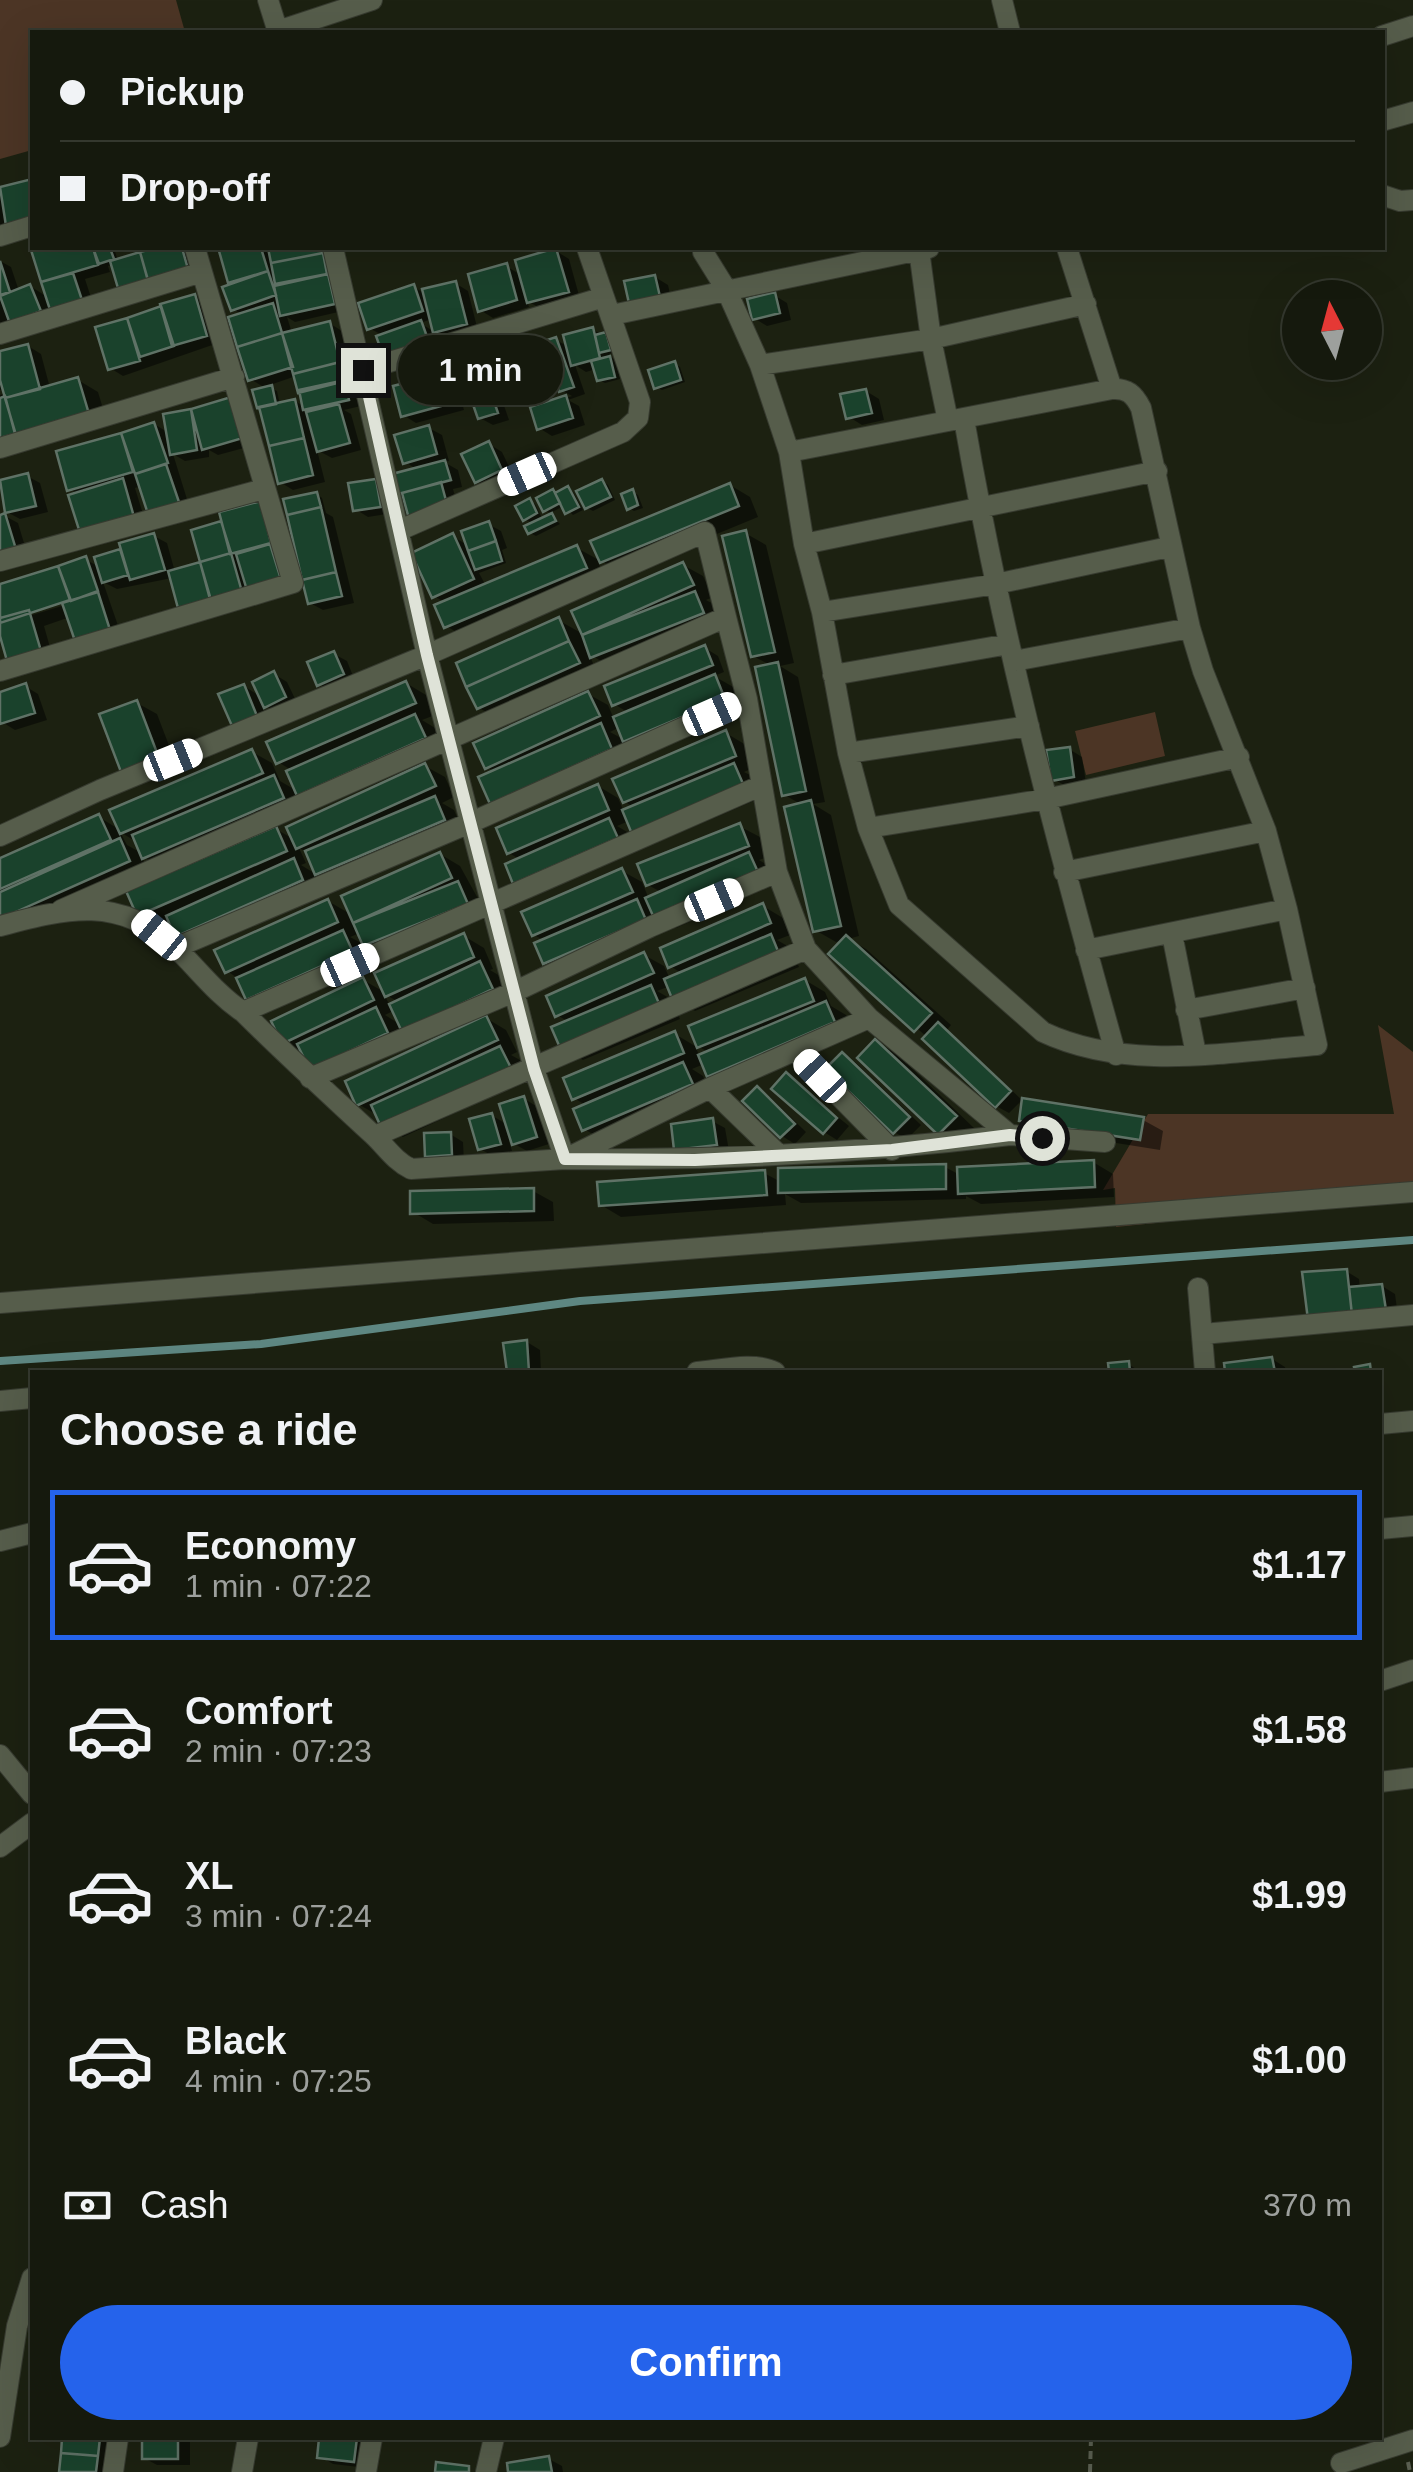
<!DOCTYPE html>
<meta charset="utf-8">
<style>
body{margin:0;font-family:Helvetica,sans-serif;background:#22261b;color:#f1f3f6;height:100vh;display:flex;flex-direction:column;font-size:38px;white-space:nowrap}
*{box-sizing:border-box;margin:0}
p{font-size:32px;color:#9da09d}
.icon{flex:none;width:55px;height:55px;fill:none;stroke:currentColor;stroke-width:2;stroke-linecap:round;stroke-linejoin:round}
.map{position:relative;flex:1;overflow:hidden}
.panel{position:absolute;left:30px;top:1370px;width:1352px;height:1070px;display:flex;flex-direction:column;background:#15190d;border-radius:0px;box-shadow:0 10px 40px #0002,0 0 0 2px #34382e}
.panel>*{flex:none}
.guide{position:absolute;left:30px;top:30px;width:1355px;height:220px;border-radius:0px;box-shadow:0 10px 40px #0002,0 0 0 2px #34382e;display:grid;align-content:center;height:220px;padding:0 30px;background:#15190d}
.needle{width:65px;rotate:354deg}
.buttons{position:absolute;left:1282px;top:280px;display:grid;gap:20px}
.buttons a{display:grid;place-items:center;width:100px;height:100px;border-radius:50%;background:#15190d;box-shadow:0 10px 40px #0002,0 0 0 2px #34382e;font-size:50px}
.end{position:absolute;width:45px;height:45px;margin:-22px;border:12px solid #dfe3d8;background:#111;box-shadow:0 0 0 5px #111}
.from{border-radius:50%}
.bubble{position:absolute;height:70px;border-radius:35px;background:#15190d;box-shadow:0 10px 40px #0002,0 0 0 2px #34382e;font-size:32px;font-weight:800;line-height:70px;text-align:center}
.car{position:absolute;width:30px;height:60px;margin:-30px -15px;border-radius:12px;box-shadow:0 0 8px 2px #0007;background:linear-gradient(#fff 24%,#345 0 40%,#fff 0 76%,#345 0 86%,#fff 0)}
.guide b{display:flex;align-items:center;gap:35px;height:95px;font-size:38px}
.guide b+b{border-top:2px solid #34382e}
.guide i{width:25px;height:25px;background:#f1f3f6}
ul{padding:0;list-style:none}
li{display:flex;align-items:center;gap:30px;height:150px;margin:0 20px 15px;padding:0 10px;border:5px solid transparent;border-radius:0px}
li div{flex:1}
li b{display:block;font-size:38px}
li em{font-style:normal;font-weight:800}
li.selected{border-color:#2563eb}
li>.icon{width:90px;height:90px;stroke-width:1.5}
h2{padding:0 30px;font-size:45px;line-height:120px}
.pay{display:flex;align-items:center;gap:25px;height:110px;padding:0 30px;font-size:38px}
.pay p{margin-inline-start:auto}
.cta{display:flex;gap:20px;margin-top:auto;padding:20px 30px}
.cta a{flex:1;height:115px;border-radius:60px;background:#2563eb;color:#fff;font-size:40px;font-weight:800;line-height:115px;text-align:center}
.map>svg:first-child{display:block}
.green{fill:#4c3525}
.shadow{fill:#0007;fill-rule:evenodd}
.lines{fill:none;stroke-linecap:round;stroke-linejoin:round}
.stream{stroke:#5e8782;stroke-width:8}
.building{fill:#1a422c;stroke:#5f7266;stroke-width:2.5}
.street-casing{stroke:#373b30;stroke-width:22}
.path{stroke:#595e50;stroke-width:4;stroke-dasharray:8 5;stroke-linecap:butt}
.street{stroke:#565d4b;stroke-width:20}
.route{stroke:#dfe3d8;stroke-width:12}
</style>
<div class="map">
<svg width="1413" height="2472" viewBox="0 0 1413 2472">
<rect width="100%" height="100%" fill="#1c2111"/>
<path class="green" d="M0,0H176L185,32H32V150L0,159Z
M1155,712L1165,756L1086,775L1075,731Z
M1378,1025L1413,1052V1197L1116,1227L1115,1188L1103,1190L1148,1114H1394Z"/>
<path class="shadow" d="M32,181V229L0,241V189Z
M48,248H114L118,261L150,252L143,248H187L200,276L114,264L108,266L110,272L85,279L95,310L66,319L49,309L52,318L0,337V261L11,267L19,291L30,286L49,298L35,252Z
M232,248H333L347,310L295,322L287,317L292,333L329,323L342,331L361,406L344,410L351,414L361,450L332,458L317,450L325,482L293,490L280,482L267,389L250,379L243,315L233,309L236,285L230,282ZM296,376L305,407L295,401L280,405L277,391L267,386Z
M556,251L569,259L580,299L542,309L527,301L529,307L493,318L480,310L506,266L521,275Z
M655,277L668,285L673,307L646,313Z
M455,283L468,291L478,331L448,338L435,331L432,319L420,323L433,331L441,352L384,336L369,328L414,287L422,292Z
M774,295L787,303L791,320L767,326L754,318Z
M195,296L208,304L218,343L123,376L110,368L98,329Z
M592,330L606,335L616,352L609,354L616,362L620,379L605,383L599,380L596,369L586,372L575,365L585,394L568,400L579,406L585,425L552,436L539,428L533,409L572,396L561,390L556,340L569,347Z
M535,345L542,353L526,358V363L543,358L527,364L536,388L516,395L503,387L502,382L486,386L500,394L509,420L493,425L480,418L476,390L460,381L456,365L511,349L523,356Z
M28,346L41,354L50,388L78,380L98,392L108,425L0,448V395L11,392L10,387L0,390V354Z
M675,364L680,367L685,382L662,390L656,387Z
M444,375L457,383L464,410L416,423L403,415Z
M866,391L879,399L884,420L862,425L849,417Z
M231,400L255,445L218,455L209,450V457L185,461L173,454L191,512L141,486L135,488L146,524L69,489L59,453L154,424L169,433L166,416Z
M429,428L442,435L449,461L444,462L458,470L462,487L453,489L460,515L424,525L406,496L400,492L418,470L405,462Z
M489,444L502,452L514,477L490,488L477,481Z
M27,476L40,483L48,512L20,519L7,512L0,482Z
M376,481L389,489L393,513L368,517L355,509Z
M602,481L608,485L615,500L593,511L587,508Z
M730,485L750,497L758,517L622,573L602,561Z
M568,489L573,492L583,510L573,515L564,506L550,513L545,510L557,495Z
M632,492L638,495L643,508L634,511L629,508Z
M317,494L322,498L326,513L333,517L354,603L323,610L310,603Z
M529,501L535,504L543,520L552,516L560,524L536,536L530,533L534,524L525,519Z
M274,511L295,593L264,603L253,596L255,605L228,613L172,578L117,589L103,582L123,640L70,617L44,626L53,658L0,627V587L85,559L99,567L97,559L123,551L154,536L167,543L175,572L203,564L194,532ZM65,599V605L19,619L17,614Z
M5,516L18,523L30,563L0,571V517Z
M488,524L501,531L507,548L502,550L506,563L479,573L486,586L577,548L597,559L605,579L467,638L446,626V603L434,596L452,536L469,546Z
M745,533L766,545L794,663L780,666L798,677L825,802L813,804L831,815L859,936L848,939L866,949L951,1025L947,1030L1022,1100L1009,1113L996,1106L927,1037L831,954L844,940L836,942L815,930L802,805L785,795L772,666L753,656Z
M683,565L703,576L713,597L706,600L715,605L723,625L613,668L589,654L598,675L499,719L479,708L558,620L583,634Z
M705,648L718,656L724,672L714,676L735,688L744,710L645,752L625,740L620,727L610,732L621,738L631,761L496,772L487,767L588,694L608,705L614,719L629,713L614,704Z
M334,654L347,661L355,681L332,691L319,684Z
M274,674L287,682L298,705L279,714L261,703L269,723L222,695L244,686L261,697Z
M406,683L426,695L435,715L422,720L435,728L445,750L164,869L141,855L149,872L11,934L0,928V861L99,817L120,830L252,752L272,763L280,781L297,791L293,771L278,762ZM120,832L137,842L143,854L127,845Z
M25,686L38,694L47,720L15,730L2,722L0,694Z
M137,703L157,714L178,769L144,782Z
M726,733L746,745L755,767L744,772L754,777L763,797L654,844L634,832L629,821L617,826L629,833L637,849L521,860L509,853L598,786L618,798L624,812L635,808L625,802Z
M1069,749L1082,757L1086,783L1066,786L1053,779Z
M425,766L445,777L454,797L442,803L454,810L463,831L338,885L317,873L309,853L299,848L306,863L301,865L314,873L322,891L197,947L177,935L171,921L159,926L139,914L276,829L295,840Z
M739,826L760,837L768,857L759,860L769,866L777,883L676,928L658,917L566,974L545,962V941L534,935L622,871L642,882L649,899L663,893L648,885Z
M440,854L460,866L487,915L385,956L365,945L360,933L350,937L363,944L372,963L269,1010L239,979L227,971L328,901L352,915Z
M763,906L783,918L790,935L777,940L791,948L799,967L695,1011L675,999L670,986L657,991L671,999L680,1019L583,1060L563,1049L569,1022L557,1015L644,955L664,966L670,979L683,974L670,966Z
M464,936L484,948L493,969L490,970L500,976L512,1000L424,1041L398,1026L407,1044L305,1054L284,1042L363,980L386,993ZM384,994L399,1002L390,1006ZM395,1010L401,1025L385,1015Z
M805,980L825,992L831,1006L846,1015L854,1034L729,1087L709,1075L704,1064L692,1069L703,1076L711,1095L605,1141L584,1129L587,1106L574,1098L675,1034L695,1046L700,1057L710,1053L699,1047Z
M486,1018L506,1030L517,1052L511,1055L520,1060L529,1079L403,1137L383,1126L379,1116L358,1104Z
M876,1042L896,1053L975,1129L960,1145L940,1133Z
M843,1055L855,1062L921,1125L907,1139L894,1132Z
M786,1075L849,1126L837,1140L824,1132Z
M757,1089L770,1097L806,1132L795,1144L782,1136Z
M523,1098L536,1106L549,1144L527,1151L509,1141L512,1151L493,1156L480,1149L491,1115L508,1125Z
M1021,1119L1143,1120L1163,1131L1160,1150L1041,1131Z
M712,1121L725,1128L729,1151L676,1149Z
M450,1134L463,1142L464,1162L440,1163L427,1155Z
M1093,1162L1113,1174L1114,1197L981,1204L966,1196V1199L801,1203L785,1194L786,1205L621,1217L601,1205L764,1173L781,1182L945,1167L960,1175Z
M533,1191L553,1202L554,1221L433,1224L413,1212Z
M1346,1271L1359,1279L1360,1289L1382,1286L1395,1294L1398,1316L1323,1326Z
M527,1342L540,1350L541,1372H509L505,1345Z
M1272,1359L1285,1367L1286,1372H1228L1227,1365Z
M1128,1364L1141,1372H1111L1110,1365Z
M65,2438H113L110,2472H61Z
M145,2438H190V2465H157L144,2458Z
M322,2438H370L367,2468L333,2464L320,2456Z
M549,2459L562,2466L563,2472H511Z"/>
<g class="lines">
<path class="stream" d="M0,1361L261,1344L580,1301L1413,1240"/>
</g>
<path class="building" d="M32,179V220L6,226L0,187Z
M39,248H93L98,265L41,282L31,250Z
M93,248H110L114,259L99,264Z
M156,248H182L188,269L148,281L140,252Z
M230,248H261L268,271L228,283L219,251Z
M268,248H322L323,253L271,263Z
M556,248L569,292L527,303L515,260Z
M140,252L150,287L120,295L110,261Z
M323,253L327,274L275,284L271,263Z
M0,261L10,292L0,295Z
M507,263L517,300L478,312L468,274Z
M268,271L276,295L231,311L222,287Z
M73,273L83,303L51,313L41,282Z
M328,274L335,304L280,316L274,286Z
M655,275L661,301L630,308L624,281Z
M456,281L467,324L433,333L422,289Z
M30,284L41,311L10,324L0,296Z
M414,284L423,311L367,330L358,303Z
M775,292L780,313L752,320L747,299Z
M195,294L207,336L172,346L160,304Z
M273,303L282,333L237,347L228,317Z
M161,306L174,346L140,357L127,318Z
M127,318L140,361L108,370L95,327Z
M421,320L430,345L385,361L376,336Z
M330,321L340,362L293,374L282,333Z
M593,327L600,358L571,366L563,335Z
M606,332L611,350L599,353L595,335Z
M282,333L293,367L248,381L237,347Z
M556,337L574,387L559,392L541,342Z
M535,342L539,357L522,362L518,347Z
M28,344L40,389L5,398L0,380V351Z
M512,347L524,381L501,389L489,355Z
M489,355L493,375L458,383L453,363Z
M610,356L615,377L597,381L591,361Z
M675,361L681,380L654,389L648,370Z
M340,362L345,381L298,393L293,374Z
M444,373L452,403L401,417L393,386Z
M78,377L89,414L16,435L5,398Z
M345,380L349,400L303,410L299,390Z
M488,384L498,413L478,419L468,390Z
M272,385L276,404L257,408L252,390Z
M866,389L872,413L846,419L840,394Z
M566,395L573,418L537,430L530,407Z
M5,396L15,434L0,438V398Z
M231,397L243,438L202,450L191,409Z
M295,399L304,438L269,446L259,407Z
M339,404L350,443L317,452L306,412Z
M191,409L197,450L170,455L163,414Z
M154,422L168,463L135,474L121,433Z
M429,425L437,454L403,464L394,435Z
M121,433L133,472L67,491L56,451Z
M304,438L313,475L278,484L269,446Z
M489,441L502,470L475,483L461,454Z
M445,460L451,480L398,494L392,474Z
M166,464L180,505L148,514L135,474Z
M28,473L36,506L5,513L0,480Z
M123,478L134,517L80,533L68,495Z
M376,479L381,507L353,511L348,483Z
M602,479L611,497L585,509L576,491Z
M441,482L448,508L409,519L402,493Z
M730,483L739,506L600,563L590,541Z
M568,486L579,507L565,514L555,493Z
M553,489L560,503L543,512L536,498Z
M633,489L638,505L627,510L621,494Z
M317,492L321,507L287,515L283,499Z
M530,498L537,513L523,521L515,506Z
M261,501L271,543L230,554L219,512Z
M321,507L336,572L302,580L287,515Z
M5,513L18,556L0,561V515Z
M552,513L556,521L528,534L524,526Z
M221,521L231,553L200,562L191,530Z
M489,521L496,541L468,551L461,531Z
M746,530L775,652L751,657L722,536Z
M154,533L165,570L130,580L119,543Z
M453,533L474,579L432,598L411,553Z
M496,541L502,561L475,570L468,551Z
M270,544L283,586L249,597L236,554Z
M577,545L587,568L444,628L434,605Z
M120,549L128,575L102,583L94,557Z
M231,553L244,599L213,607L200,562Z
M86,556L98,591L71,601L58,566Z
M200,562L211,603L179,612L168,571Z
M683,562L694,585L582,635L571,611Z
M58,566L70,600L0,623V584Z
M336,572L342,596L308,604L302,580Z
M695,591L704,613L590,658L582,635Z
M98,592L111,633L76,644L62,603Z
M29,610L41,651L7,661L0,636V618Z
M559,617L569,641L466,687L456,663Z
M569,641L580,663L477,709L466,687Z
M705,645L713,665L612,706L604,686Z
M334,651L344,674L317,686L307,662Z
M778,662L806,791L782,796L755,667Z
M274,671L286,697L264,708L252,682Z
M715,674L725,699L623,742L613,717Z
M406,681L416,703L276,764L266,742Z
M26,683L35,713L0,724V692Z
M244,684L257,716L232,726L218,694Z
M588,691L600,716L485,769L473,743Z
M137,700L159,758L121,772L99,714Z
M415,714L426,738L297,796L286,771Z
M601,723L612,749L490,804L478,777Z
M726,730L736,756L623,803L612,779Z
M1070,747L1074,777L1051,781L1046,750Z
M252,749L263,773L120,834L109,810Z
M425,763L436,786L296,849L286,827Z
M734,763L744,786L632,834L622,810Z
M274,775L284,798L142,859L132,835Z
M598,784L609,810L507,854L496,828Z
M435,796L445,820L315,875L305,851Z
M811,800L841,926L813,932L784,807Z
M99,814L111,840L0,889V858Z
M609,818L618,838L513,884L505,864Z
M740,823L749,846L646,886L637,864Z
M276,826L287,851L137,916L126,891Z
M120,838L130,861L0,919V892Z
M440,852L452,878L353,923L341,896Z
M749,852L758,872L654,918L645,898Z
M294,858L303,880L175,937L166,916Z
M622,868L633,892L532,936L521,912Z
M458,881L468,904L363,946L353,923Z
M328,899L338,922L225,973L214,950Z
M637,899L646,920L543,964L534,943Z
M763,903L771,923L668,968L660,948Z
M343,930L353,952L246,1000L236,978Z
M464,933L474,957L385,997L374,973Z
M771,934L780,956L673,1001L664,979Z
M846,935L932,1013L914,1032L828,954Z
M644,952L654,973L555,1017L546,996Z
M480,961L493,989L402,1032L389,1004Z
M363,977L374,1000L282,1044L271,1021Z
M805,978L814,1001L697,1048L688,1026Z
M651,985L661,1008L561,1050L551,1027Z
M826,1001L835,1022L707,1077L698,1055Z
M376,1007L388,1033L310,1070L297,1044Z
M486,1015L498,1040L356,1106L345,1081Z
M938,1022L1011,1091L995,1108L922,1039Z
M675,1031L684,1053L572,1100L563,1078Z
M875,1039L957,1116L938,1135L857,1058Z
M500,1046L511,1068L381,1127L371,1105Z
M842,1052L910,1117L893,1134L825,1069Z
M683,1062L693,1084L582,1131L573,1109Z
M786,1072L837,1118L823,1134L771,1089Z
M757,1086L795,1124L780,1138L742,1101Z
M524,1096L537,1137L512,1145L499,1104Z
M1022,1098L1144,1117L1140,1140L1019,1121Z
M492,1113L501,1144L478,1150L469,1119Z
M713,1118L717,1145L674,1150L671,1124Z
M451,1132L452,1155L425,1157L424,1133Z
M1094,1160L1095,1187L958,1194L957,1167Z
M946,1164V1189L778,1193V1168Z
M765,1170L767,1195L599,1206L597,1182Z
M534,1188V1211L410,1214V1191Z
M1347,1269L1352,1315L1308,1320L1302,1272Z
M1382,1284L1386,1310L1352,1315L1349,1287Z
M527,1340L529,1372H507L503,1343Z
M1272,1357L1275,1372H1225L1224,1363Z
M1129,1361L1130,1372H1109L1108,1363Z
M1370,1364L1371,1372H1355L1354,1367Z
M62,2438H100L98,2456L61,2453Z
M142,2438H178V2459H142Z
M319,2438H357L354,2462L317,2458Z
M61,2453L98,2456L96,2472H59Z
M549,2456L552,2472H508L507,2463Z
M436,2462L469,2466V2472H435Z"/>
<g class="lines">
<g class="street-casing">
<path id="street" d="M268,0L278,32
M1002,0L1010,32
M278,31L372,0
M1382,36L1413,26
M1382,121L1413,112
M1382,195L1400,201L1413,200
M0,236L32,226
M587,248L604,297
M919,250L931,339L948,421
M703,252L726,289L760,365L789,452L804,544L822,612L848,753L868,828L899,905L1043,1032C1128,1072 1227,1052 1317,1045L1287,909L1266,831L1203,671L1190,628L1141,408C1134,394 1127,388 1112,389L1067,248
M612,315L929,248
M0,334L202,272
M760,365L931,339L1086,304
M363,370L604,297L640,402L638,418L623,432L400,530
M964,419C1001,634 1057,845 1116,1055
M0,448L234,377
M789,452L1112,389
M804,544L1157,471
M0,561L264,489
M822,612L996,584L1169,547
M1014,661L1190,628
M0,671L293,583L195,248
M833,675L1009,644
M848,753L1029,726
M868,828L1046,799L1239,757
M0,836L100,790L427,655L705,532L726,617
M1064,872L1266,831
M61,910L726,617L747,699L777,872L806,949L869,1018L1010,1135C862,1153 714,1161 565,1159L710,1088L869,1018
M0,926C68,908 119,895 175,947C198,969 216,994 243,1012L760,786
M1172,934L1196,1054
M175,948L472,822L747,699
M1086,950L1287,909
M1186,1010L1305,988
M243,1012C284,1053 327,1092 370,1132C385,1145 393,1160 411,1169L565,1159L534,1069L427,655L333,248
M796,1052L892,1150
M310,1078L514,992L650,927L777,872
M710,1088L778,1154
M1010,1135L1105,1142
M375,1136L806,949
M1198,1288L1205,1372
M0,1303L1413,1192
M1203,1334L1413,1315
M697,1372C720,1370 754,1361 775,1372
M0,1401L32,1398
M1380,1424L1413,1421
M1380,1529L1413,1526
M0,1541L32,1533
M1380,1681L1413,1670
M0,1755L32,1794
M1380,1782L1413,1778
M0,1847L32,1823
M0,2437L17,2326L32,2278
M1341,2463L1413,2440
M113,2472L118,2438
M242,2472L248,2438
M366,2472L372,2438
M486,2472L494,2438"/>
</g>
<path class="path" d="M1408,2462L1410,2472
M1090,2472L1091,2438"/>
<use href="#street" class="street"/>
</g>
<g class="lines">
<path class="route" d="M363,370L427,655L534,1069L565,1159L695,1160L892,1150L1010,1135L1042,1138"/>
</g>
</svg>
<div class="buttons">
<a><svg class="needle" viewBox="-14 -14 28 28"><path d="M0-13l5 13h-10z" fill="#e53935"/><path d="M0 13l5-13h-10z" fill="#9da09d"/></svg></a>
</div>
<i class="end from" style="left:1042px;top:1138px"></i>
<i class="end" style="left:363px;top:370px"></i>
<div class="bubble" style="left:398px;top:335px;width:165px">1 min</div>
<i class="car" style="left:527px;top:474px;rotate:246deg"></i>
<i class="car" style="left:712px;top:714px;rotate:66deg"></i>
<i class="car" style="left:173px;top:760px;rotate:68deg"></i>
<i class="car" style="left:714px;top:900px;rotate:67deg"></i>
<i class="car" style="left:159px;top:935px;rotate:309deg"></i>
<i class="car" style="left:350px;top:965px;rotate:66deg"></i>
<i class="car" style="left:820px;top:1076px;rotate:316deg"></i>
<div class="guide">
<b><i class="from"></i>Pickup</b>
<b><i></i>Drop-off</b>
</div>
<section class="panel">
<h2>Choose a ride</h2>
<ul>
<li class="selected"><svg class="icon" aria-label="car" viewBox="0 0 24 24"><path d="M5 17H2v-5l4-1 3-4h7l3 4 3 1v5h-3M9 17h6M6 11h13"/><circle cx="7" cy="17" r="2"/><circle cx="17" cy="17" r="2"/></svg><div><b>Economy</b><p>1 min · 07:22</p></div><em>$1.17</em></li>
<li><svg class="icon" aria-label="car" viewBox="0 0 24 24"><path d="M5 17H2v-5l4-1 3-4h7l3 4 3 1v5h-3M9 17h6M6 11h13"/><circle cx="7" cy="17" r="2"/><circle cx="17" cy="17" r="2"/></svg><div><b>Comfort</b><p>2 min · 07:23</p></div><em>$1.58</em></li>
<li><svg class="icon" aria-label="car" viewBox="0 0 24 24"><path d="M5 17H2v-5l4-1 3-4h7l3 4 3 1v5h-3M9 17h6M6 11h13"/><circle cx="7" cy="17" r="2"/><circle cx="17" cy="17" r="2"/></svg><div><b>XL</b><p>3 min · 07:24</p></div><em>$1.99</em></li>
<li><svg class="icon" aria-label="car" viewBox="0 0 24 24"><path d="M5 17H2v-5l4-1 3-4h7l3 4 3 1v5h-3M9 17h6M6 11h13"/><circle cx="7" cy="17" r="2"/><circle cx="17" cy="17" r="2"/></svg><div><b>Black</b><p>4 min · 07:25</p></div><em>$1.00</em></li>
</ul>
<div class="pay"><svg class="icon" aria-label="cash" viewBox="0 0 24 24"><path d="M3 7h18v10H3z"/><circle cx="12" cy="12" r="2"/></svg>Cash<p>370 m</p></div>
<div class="cta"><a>Confirm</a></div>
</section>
</div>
